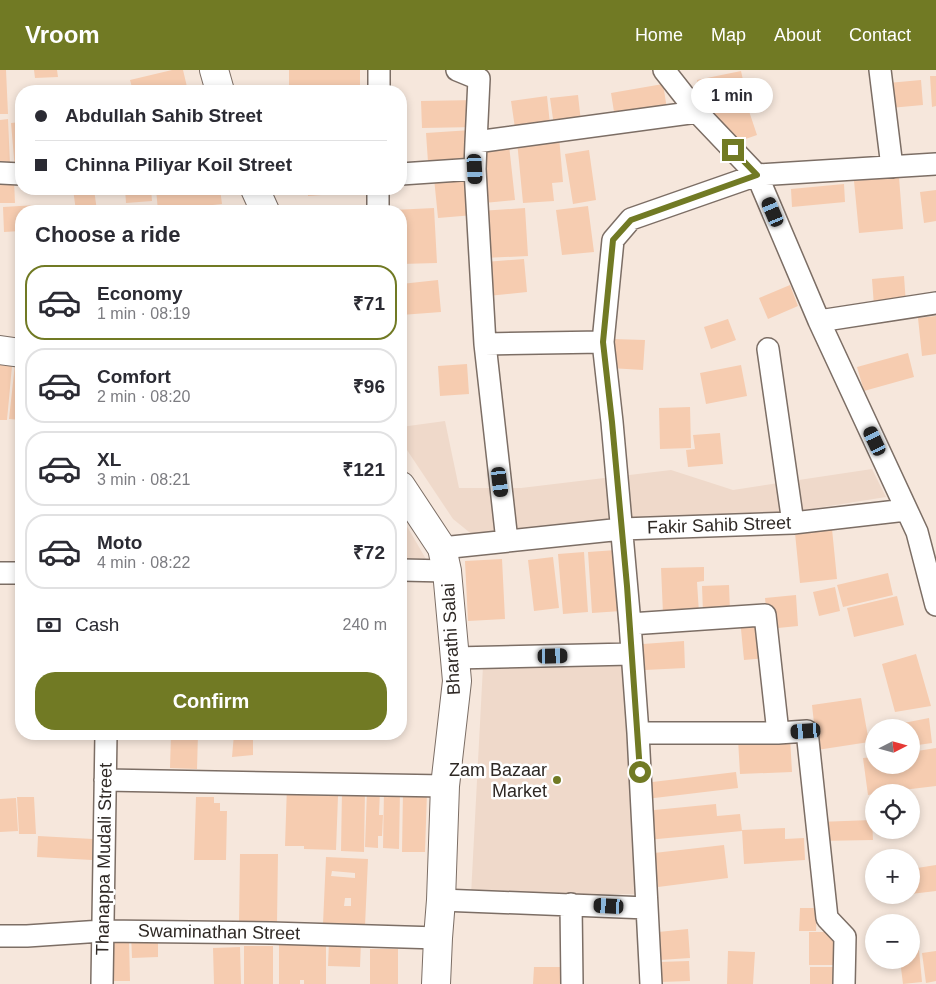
<!DOCTYPE html>
<meta charset="utf-8">
<style>
body{margin:0;font-family:Arial,sans-serif;background:#f7f7f7;color:#2b2b33;height:100vh;display:flex;flex-direction:column;font-size:19px;white-space:nowrap}
*{box-sizing:border-box;margin:0}
p{font-size:16px;color:#7c7c81}
.icon{flex:none;width:28px;height:28px;fill:none;stroke:currentColor;stroke-width:2;stroke-linecap:round;stroke-linejoin:round}
.map{position:relative;flex:1;overflow:hidden}
.panel{position:absolute;left:15px;top:135px;width:392px;height:535px;display:flex;flex-direction:column;background:#fff;border-radius:20px;box-shadow:0 2px 8px #0003}
.panel>*{flex:none}
.top-card{position:absolute;left:15px;top:15px;width:392px;height:110px;border-radius:20px;box-shadow:0 2px 8px #0003;display:grid;align-content:center;height:110px;padding:0 20px;background:#fff}
.needle{width:32px;rotate:84deg}
.buttons{position:absolute;left:865px;top:649px;display:grid;gap:10px}
.buttons a{display:grid;place-items:center;width:55px;height:55px;border-radius:50%;background:#fff;box-shadow:0 2px 8px #0003;font-size:25px}
.end{position:absolute;width:22px;height:22px;margin:-11px;border:6px solid #717a24;background:#fff;box-shadow:0 0 0 2px #fff}
.from{border-radius:50%}
.bubble{position:absolute;height:35px;border-radius:18px;background:#fff;box-shadow:0 2px 8px #0003;font-size:16px;font-weight:600;line-height:35px;text-align:center}
.car{position:absolute;width:15px;height:30px;margin:-15px -8px;border-radius:6px;box-shadow:0 0 4px 1px #0007;background:linear-gradient(#222 24%,#8ab4d8 0 40%,#222 0 76%,#8ab4d8 0 86%,#222 0)}
.top-card b{display:flex;align-items:center;gap:18px;height:48px;font-size:19px}
.top-card b+b{border-top:1px solid #e1e1e2}
.top-card i{width:12px;height:12px;background:#2b2b33}
ul{padding:0;list-style:none}
li{display:flex;align-items:center;gap:15px;height:75px;margin:0 10px 8px;padding:0 10px;border:2px solid #e1e1e2;border-radius:20px}
li div{flex:1}
li b{display:block;font-size:19px}
li em{font-style:normal;font-weight:600}
li.active{border-color:#717a24}
li>.icon{width:45px;height:45px;stroke-width:1.5}
h2{padding:0 20px;font-size:22px;line-height:60px}
.pay{display:flex;align-items:center;gap:12px;height:55px;padding:0 20px;font-size:19px}
.pay p{margin-inline-start:auto}
.primary-button{display:flex;gap:10px;margin-top:auto;padding:10px 20px}
.primary-button a{flex:1;height:58px;border-radius:20px;background:#717a24;color:#fff;font-size:20px;font-weight:600;line-height:58px;text-align:center}
header{display:flex;align-items:center;gap:30px;box-sizing:border-box;height:70px;padding:0 25px;background:#717a24;color:#fff}
header strong{font-size:24px}
nav{display:flex;gap:28px;margin-inline-start:auto;font-size:18px}
.map>svg:first-child{display:block}
.built{fill:#efd9ca}
.building{fill:#f6ccb0;fill-rule:evenodd}
.lines{fill:none;stroke-linecap:round;stroke-linejoin:round}
.street-casing{stroke:#7c6e65;stroke-width:24}
.secondary-casing{stroke:#7c6e65;stroke-width:30}
.street{stroke:#fff;stroke-width:21}
.secondary{stroke:#fff;stroke-width:28}
.route{stroke:#717a24;stroke-width:6}
.poi-dot{fill:#717a24;stroke:#fff;stroke-width:2}
.labels{text-anchor:middle;stroke-width:5;stroke-linejoin:round;paint-order:stroke}
.street-label{font-size:18px;fill:#2f2925;stroke:#fff}
.poi-label{font-size:18px;fill:#2f2925;stroke:#fff;text-anchor:end}
</style>
<header>
<strong>Vroom</strong>
<nav><a>Home</a><a>Map</a><a>About</a><a>Contact</a></nav>
</header>
<div class="map">
<svg width="936" height="914" viewBox="0 0 936 914">
<rect width="100%" height="100%" fill="#f6e7dc"/>
<path class="built" d="M445,351L459,418H521L671,400L733,420L872,399L886,427L779,444L474,466L453,449L401,371V357Z
M401,446L430,496L401,501Z
M630,589L645,824L471,825L483,596Z"/>
<path class="building" d="M0,0H6L8,44H0Z
M34,0H57L58,7L35,8Z
M172,0H183L188,21H133L130,10Z
M289,0H360V17L289,16Z
M741,1L746,23L701,32L697,10Z
M930,6H936V36L932,37Z
M921,10L923,35L890,38L888,13Z
M663,14L667,39L615,48L611,23Z
M578,25L581,52L554,56L550,28Z
M547,26L550,54L515,58L511,31Z
M476,30V57L422,58L421,31Z
M746,32L757,65L734,73L711,43Z
M8,49L10,95L0,96V50Z
M21,52V99L15,100L11,53Z
M471,60L472,90L428,92L426,63Z
M559,67L563,112L552,113L554,131L523,133L517,71Z
M509,75L515,130L484,133L479,78Z
M589,80L596,130L573,134L565,84Z
M471,105L474,145L438,148L434,108Z
M899,107L903,159L859,163L854,111Z
M14,108L15,133H0V109Z
M844,114L845,132L792,137L791,119Z
M73,119H94L97,141H76Z
M125,119H151L152,131L126,133Z
M156,119H220L222,134L158,141Z
M308,119H362L363,122L308,126Z
M936,120V151L924,153L920,122Z
M37,135V141H21V161L4,162L3,137Z
M588,136L594,182L562,185L556,140Z
M434,138L437,193L401,194V141H393V140Z
M525,138L528,186L483,188L480,141Z
M524,189L527,222L488,226L485,192Z
M904,206L906,234L874,236L872,209Z
M438,210L441,242L401,245V214Z
M790,215L798,236L768,249L759,228Z
M936,246V284L922,286L918,248Z
M728,249L736,270L711,279L704,257Z
M612,269L645,270L643,300L610,298Z
M908,283L914,307L864,321L857,297Z
M15,294L21,295V350L9,349Z
M467,294L469,324L440,326L438,296Z
M0,295L12,296L7,350H0Z
M741,295L747,326L706,334L700,303Z
M690,337L691,378L660,379L659,338Z
M720,363L723,394L688,397L686,380L695,379L693,365Z
M832,459L837,509L800,513L795,463Z
M616,480L621,541L592,543L588,482Z
M584,482L588,542L563,544L558,484Z
M553,487L559,538L534,541L528,490Z
M502,489L505,549L468,551L465,491Z
M704,497V511L697,512L699,543L663,544L661,498Z
M888,503L893,525L843,537L837,515Z
M729,515L730,541L703,543L702,516Z
M835,517L840,541L819,546L813,522Z
M796,525L798,556L768,559L765,528Z
M897,526L904,555L854,567L847,538Z
M764,547L767,588L744,590L740,549Z
M684,571L685,598L645,600L643,574Z
M916,584L931,636L895,642L882,594Z
M861,628L869,672L817,680L812,635Z
M929,648L932,673L911,676V658H878Z
M171,664H198L197,699L170,698Z
M234,664H253V685L232,687Z
M790,667L792,702L740,704L738,669Z
M936,678V716L886,722H874V724L868,725L863,688L874,687V695H911V682Z
M736,702L738,718L646,729L644,713Z
M287,715L306,716V725L338,726L336,780L304,779V776H285Z
M342,720H365L364,782L341,781Z
M367,720L380,721L379,745H383L382,766H378V778L365,777Z
M384,720H400L399,779L383,778Z
M403,721L427,722L425,782H402Z
M17,727H34L36,764H19Z
M196,727H214V733H220V741H227L226,790H194Z
M16,728L18,761L0,762V729Z
M716,734L717,746L740,744L742,761L647,770L644,741Z
M872,750L873,770L819,771L818,752Z
M785,758V769L804,768L805,790L744,794L742,760Z
M38,766L93,769L92,790L37,787Z
M724,775L728,808L658,817L654,783Z
M240,784H278L277,853H239Z
M326,787L368,789L365,856L323,854ZM332,801L355,803V808L331,806ZM345,828H351V836H344Z
M936,795V821L911,824V799Z
M800,838H817L816,861H799Z
M688,859L690,888L660,890L658,862Z
M809,862H837V895H809Z
M131,863H158V887L132,888Z
M129,869L130,911H105L104,870Z
M329,871H361L360,897L328,896Z
M279,872L326,873V914H304V910H300V914H279Z
M244,876H273V914H244Z
M240,877L241,914H214L213,878Z
M370,879H398V914H370Z
M919,880L922,912L903,914L900,890H911V881Z
M728,881L755,882L753,914H727Z
M936,881V911L926,913L922,883Z
M689,891L690,911L660,912L659,892Z
M534,897H571L570,914H533Z
M810,897H839V914H810Z"/>
<g class="lines">
<g class="street-casing">
<path id="street" d="M457,0L479,9L476,72
M664,0L697,42L757,105L819,251L917,462L936,535
M880,0L892,97
M379,21V0
M0,103L21,104
M401,104L475,99
M378,119V141
M819,251L936,233
M485,274L603,272
M768,279L793,453
M507,471L485,274L475,99L476,72L697,42
M442,478L622,459L793,453L906,440
M401,500L447,501
M0,503H21
M630,554L765,545L778,663
M455,588L631,584
M638,663H778L807,661L827,848L845,867L844,914
M105,710L445,716
M441,830L647,838
M571,834L572,914
M0,866H27L102,861L271,863L438,868
M102,914L106,664
M651,914L638,663L630,554L612,352L603,272L613,170L631,149L757,105L936,94"/>
</g>
<g class="secondary-casing">
<path id="secondary" d="M214,0L220,21
M255,119L265,141
M0,280L21,283
M401,416L442,478L447,501L457,611L445,716L441,830L438,868L436,914"/>
</g>
<use href="#street" class="street"/>
<use href="#secondary" class="secondary"/>
</g>
<g class="lines">
<path class="route" d="M640,702L627,516L612,352L603,272L613,170L631,150L757,105L733,80"/>
</g>
<circle class="poi-dot" cx="557" cy="710" r="5"/>
<g class="labels">
<g class="street-label">
<text transform="translate(719 455) rotate(-2)" y="6">Fakir Sahib Street</text>
<text transform="translate(451 569) rotate(-93)" y="6">Bharathi Salai</text>
<text transform="translate(104 789) rotate(-89)" y="6">Thanappa Mudali Street</text>
<text transform="translate(219 862) rotate(1)" y="6">Swaminathan Street</text>
</g>
<g class="poi-label">
<text x="547" y="706">Zam Bazaar<tspan x="547" dy="21">Market</tspan></text>
</g>
</g>
</svg>
<div class="buttons">
<a><svg class="needle" viewBox="-14 -14 28 28"><path d="M0-13l5 13h-10z" fill="#e53935"/><path d="M0 13l5-13h-10z" fill="#7c7c81"/></svg></a>
<a><svg class="icon" aria-label="locate" viewBox="0 0 24 24"><circle cx="12" cy="12" r="6"/><path d="M12 2v4M12 18v4M2 12h4M18 12h4"/></svg></a>
<a>+</a>
<a>−</a>
</div>
<i class="end from" style="left:640px;top:702px"></i>
<i class="end" style="left:733px;top:80px"></i>
<div class="bubble" style="left:691px;top:8px;width:82px">1 min</div>
<i class="car" style="left:475px;top:99px;rotate:177deg"></i>
<i class="car" style="left:773px;top:142px;rotate:337deg"></i>
<i class="car" style="left:875px;top:371px;rotate:335deg"></i>
<i class="car" style="left:500px;top:412px;rotate:173deg"></i>
<i class="car" style="left:553px;top:586px;rotate:89deg"></i>
<i class="car" style="left:806px;top:661px;rotate:266deg"></i>
<i class="car" style="left:609px;top:836px;rotate:273deg"></i>
<div class="top-card">
<b><i class="from"></i>Abdullah Sahib Street</b>
<b><i></i>Chinna Piliyar Koil Street</b>
</div>
<section class="panel">
<h2>Choose a ride</h2>
<ul>
<li class="active"><svg class="icon" aria-label="car" viewBox="0 0 24 24"><path d="M5 17H2v-5l4-1 3-4h7l3 4 3 1v5h-3M9 17h6M6 11h13"/><circle cx="7" cy="17" r="2"/><circle cx="17" cy="17" r="2"/></svg><div><b>Economy</b><p>1 min · 08:19</p></div><em>₹71</em></li>
<li><svg class="icon" aria-label="car" viewBox="0 0 24 24"><path d="M5 17H2v-5l4-1 3-4h7l3 4 3 1v5h-3M9 17h6M6 11h13"/><circle cx="7" cy="17" r="2"/><circle cx="17" cy="17" r="2"/></svg><div><b>Comfort</b><p>2 min · 08:20</p></div><em>₹96</em></li>
<li><svg class="icon" aria-label="car" viewBox="0 0 24 24"><path d="M5 17H2v-5l4-1 3-4h7l3 4 3 1v5h-3M9 17h6M6 11h13"/><circle cx="7" cy="17" r="2"/><circle cx="17" cy="17" r="2"/></svg><div><b>XL</b><p>3 min · 08:21</p></div><em>₹121</em></li>
<li><svg class="icon" aria-label="car" viewBox="0 0 24 24"><path d="M5 17H2v-5l4-1 3-4h7l3 4 3 1v5h-3M9 17h6M6 11h13"/><circle cx="7" cy="17" r="2"/><circle cx="17" cy="17" r="2"/></svg><div><b>Moto</b><p>4 min · 08:22</p></div><em>₹72</em></li>
</ul>
<div class="pay"><svg class="icon" aria-label="cash" viewBox="0 0 24 24"><path d="M3 7h18v10H3z"/><circle cx="12" cy="12" r="2"/></svg>Cash<p>240 m</p></div>
<div class="primary-button"><a>Confirm</a></div>
</section>
</div>
